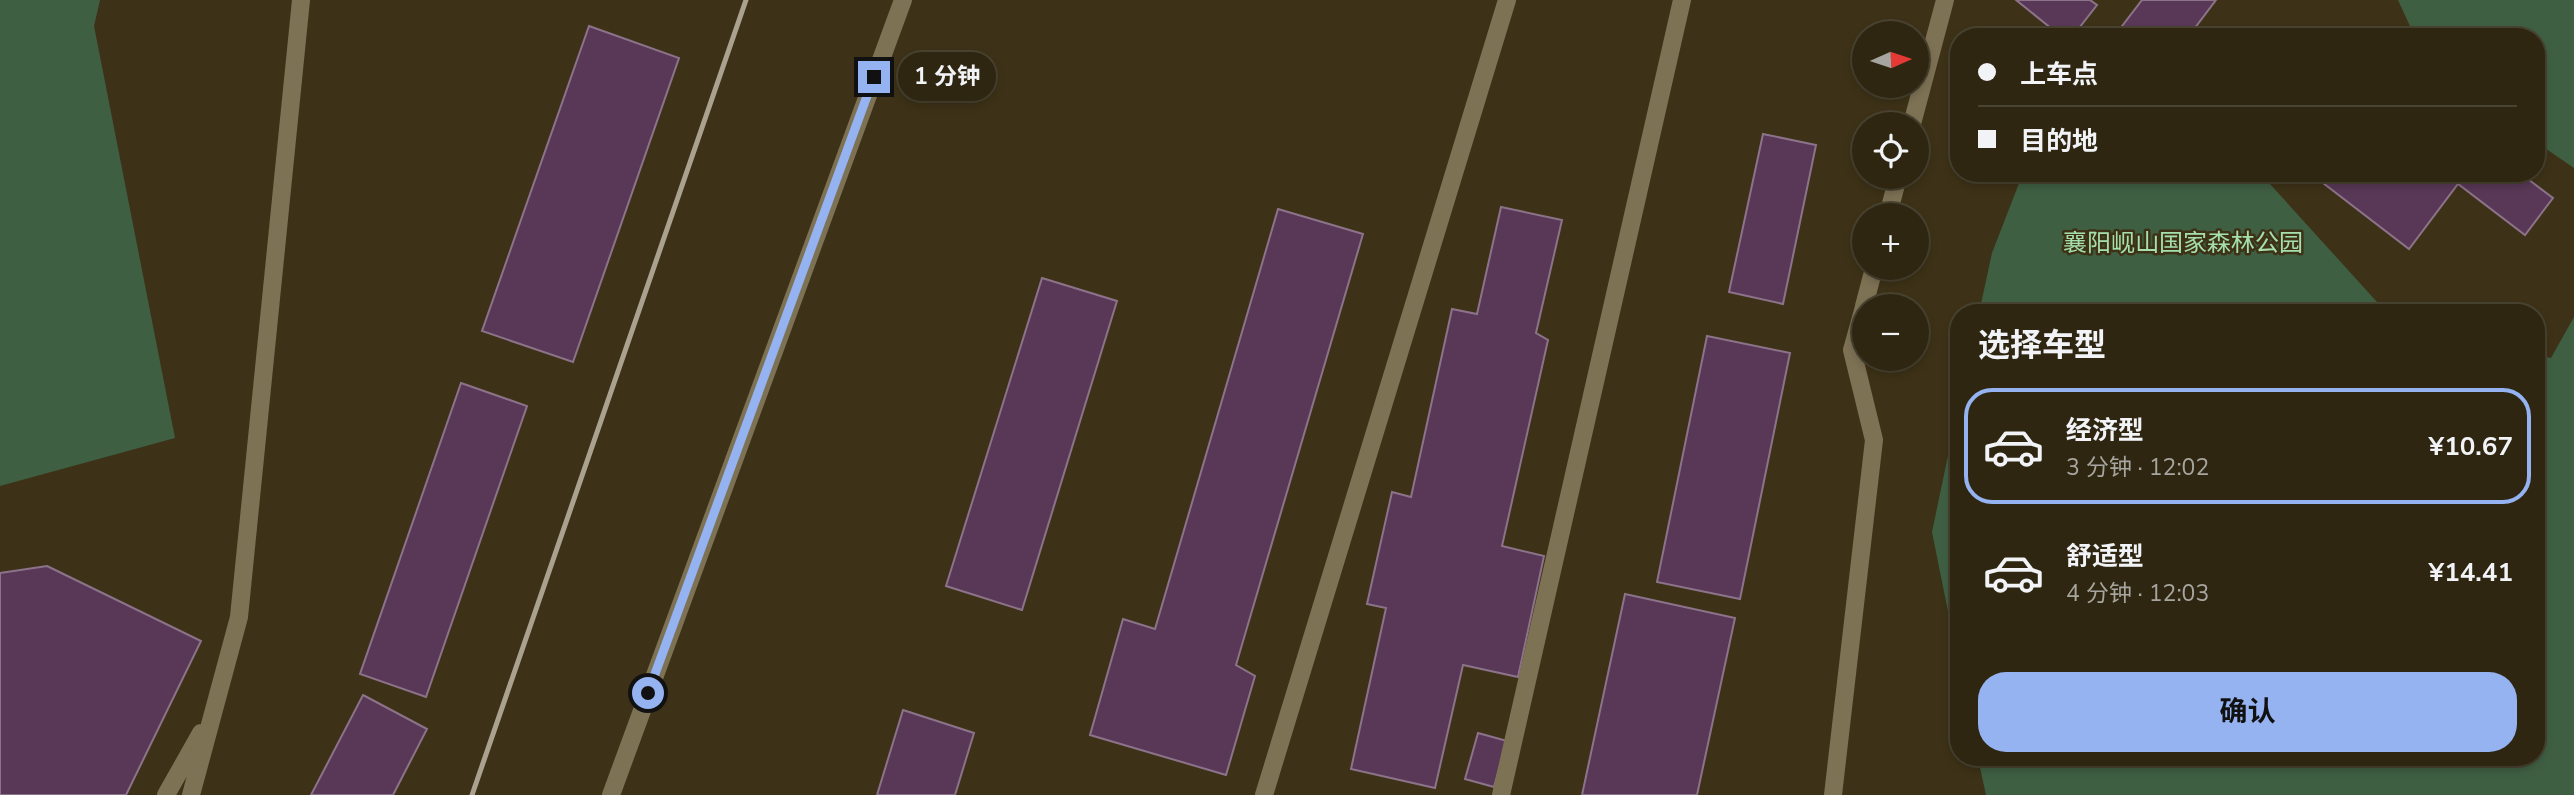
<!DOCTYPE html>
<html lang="zh">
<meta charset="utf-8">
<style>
body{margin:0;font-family:"Nunito Sans","Noto Sans SC",sans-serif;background:#362e1a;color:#f1f3f6;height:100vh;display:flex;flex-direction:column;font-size:26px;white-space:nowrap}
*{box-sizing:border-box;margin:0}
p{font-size:23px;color:#a7a59f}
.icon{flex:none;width:38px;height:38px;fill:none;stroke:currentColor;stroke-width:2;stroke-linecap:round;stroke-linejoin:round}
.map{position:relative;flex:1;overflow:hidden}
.side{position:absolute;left:1950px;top:304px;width:595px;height:462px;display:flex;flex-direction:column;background:#2e2611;border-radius:28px;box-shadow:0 4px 10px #0003,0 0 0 2px #494331}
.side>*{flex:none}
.hud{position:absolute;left:1950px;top:28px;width:595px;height:154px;border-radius:28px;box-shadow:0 4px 10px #0003,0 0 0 2px #494331;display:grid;align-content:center;height:154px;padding:0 28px;background:#2e2611}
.needle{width:46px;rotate:87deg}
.controls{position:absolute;left:1852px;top:21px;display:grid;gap:14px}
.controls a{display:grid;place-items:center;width:77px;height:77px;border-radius:50%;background:#2e2611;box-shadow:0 4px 10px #0003,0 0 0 2px #494331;font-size:35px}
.end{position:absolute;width:32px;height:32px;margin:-16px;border:9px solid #95b2f1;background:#111;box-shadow:0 0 0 4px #111}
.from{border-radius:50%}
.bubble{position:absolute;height:49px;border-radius:24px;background:#2e2611;box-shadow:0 4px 10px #0003,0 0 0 2px #494331;font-size:23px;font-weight:700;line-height:49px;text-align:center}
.hud b{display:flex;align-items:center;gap:24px;height:66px;font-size:26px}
.hud b+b{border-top:2px solid #494331}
.hud i{width:18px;height:18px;background:#f1f3f6}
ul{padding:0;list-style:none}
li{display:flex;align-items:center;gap:21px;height:116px;margin:0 14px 10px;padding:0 14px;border:4px solid transparent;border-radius:28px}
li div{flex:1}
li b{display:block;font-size:26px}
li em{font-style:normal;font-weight:700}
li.active{border-color:#95b2f1}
li>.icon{width:63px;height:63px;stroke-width:1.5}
h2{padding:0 28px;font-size:32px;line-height:84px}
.primary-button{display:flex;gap:14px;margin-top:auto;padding:14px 28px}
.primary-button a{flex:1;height:80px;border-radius:28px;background:#95b2f1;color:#111;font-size:28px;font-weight:700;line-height:80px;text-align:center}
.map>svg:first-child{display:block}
.green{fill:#3f5f43}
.building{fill:#583856;stroke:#8c738a;stroke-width:2}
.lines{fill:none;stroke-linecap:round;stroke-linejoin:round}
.minor{stroke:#7e7255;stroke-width:18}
.rail{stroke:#aaa28e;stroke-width:5}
.route{stroke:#95b2f1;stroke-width:9}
.labels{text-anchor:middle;stroke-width:5;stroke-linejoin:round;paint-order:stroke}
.park-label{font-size:24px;fill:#a5e0ac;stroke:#3d3217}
</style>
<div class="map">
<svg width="2574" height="795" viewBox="0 0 2574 795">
<rect width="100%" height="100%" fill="#3d3217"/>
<path class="green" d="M0,0H100L94,26L175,438L0,486Z
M2398,0H2574V168L2536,142V37H2415Z
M2023,173H2260L2387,313H1979L1992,253Z
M2574,317V795H1986L1978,758H2536V355L2551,358Z
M1958,408V661L1932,532Z"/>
<path class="building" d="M2016,0H2090L2097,5L2072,37H2062Z
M2142,0H2216L2188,37H2128L2119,30Z
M589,26L679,58L573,362L482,331Z
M1763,134L1816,145L1783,304L1729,292Z
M2310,173H2520L2553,198L2525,235L2458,184L2409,249Z
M1501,207L1562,220L1536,333L1548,340L1502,546L1544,556L1518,677L1463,665L1435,788L1351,769L1386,608L1367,604L1392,492L1411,497L1452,309L1477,314Z
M1278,209L1363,234L1236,665L1255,676L1226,775L1090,735L1123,619L1155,629Z
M1042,278L1117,301L1022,610L946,586Z
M1707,336L1790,353L1740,599L1657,582Z
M461,383L527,406L426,697L360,674Z
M47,566L201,641L126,795H0V573Z
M1625,594L1735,618L1697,795H1582Z
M363,695L427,729L393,795H311Z
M903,710L974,733L955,795H877Z
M1478,733L1507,741L1494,787L1465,779Z"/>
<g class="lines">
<path class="minor" d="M1912,124L1945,0
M1888,215L1898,177
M1864,306L1874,268
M166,795L201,733
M191,795L239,617L301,0
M611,795L903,0
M1264,795L1507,0
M1501,795L1682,0
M1833,795L1874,440L1852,350L1864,307"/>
<path class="rail" d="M472,795L746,0"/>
</g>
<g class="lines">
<path class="route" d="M648,693L874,77"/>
</g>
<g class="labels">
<g class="park-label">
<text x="2183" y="251">襄阳岘山国家森林公园</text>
</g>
</g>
</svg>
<div class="controls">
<a><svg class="needle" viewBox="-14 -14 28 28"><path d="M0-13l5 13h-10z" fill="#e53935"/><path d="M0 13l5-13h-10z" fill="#a7a59f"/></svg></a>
<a><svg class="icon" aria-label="locate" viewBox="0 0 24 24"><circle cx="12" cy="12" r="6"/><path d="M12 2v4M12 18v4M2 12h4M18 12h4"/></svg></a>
<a>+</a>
<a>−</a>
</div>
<i class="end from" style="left:648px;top:693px"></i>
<i class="end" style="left:874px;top:77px"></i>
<div class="bubble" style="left:898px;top:52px;width:98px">1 分钟</div>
<div class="hud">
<b><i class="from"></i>上车点</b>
<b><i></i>目的地</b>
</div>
<section class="side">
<h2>选择车型</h2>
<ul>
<li class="active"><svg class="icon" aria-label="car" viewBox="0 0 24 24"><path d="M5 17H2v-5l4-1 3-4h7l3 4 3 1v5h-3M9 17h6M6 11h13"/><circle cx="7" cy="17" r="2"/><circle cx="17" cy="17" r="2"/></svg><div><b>经济型</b><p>3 分钟 · 12:02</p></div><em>¥10.67</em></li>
<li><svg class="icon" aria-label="car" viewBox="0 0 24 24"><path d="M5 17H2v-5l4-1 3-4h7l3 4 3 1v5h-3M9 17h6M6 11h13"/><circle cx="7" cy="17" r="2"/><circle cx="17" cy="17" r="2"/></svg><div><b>舒适型</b><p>4 分钟 · 12:03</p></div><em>¥14.41</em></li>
</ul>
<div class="primary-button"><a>确认</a></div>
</section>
</div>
